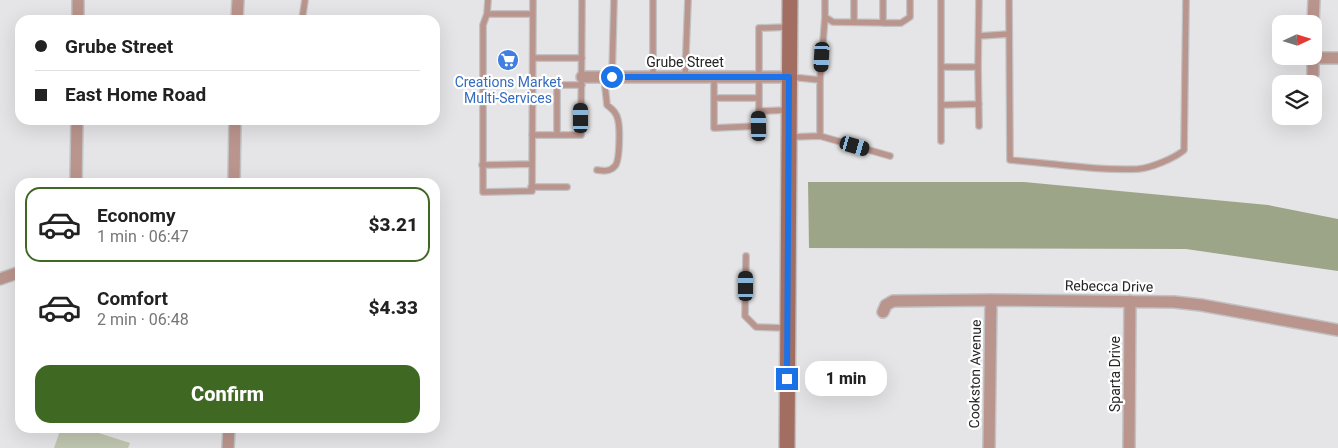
<!DOCTYPE html>
<meta charset="utf-8">
<style>
body{margin:0;font-family:Roboto,sans-serif;background:#f6f6f6;color:#222;height:100vh;display:flex;flex-direction:column;font-size:19px;white-space:nowrap}
*{box-sizing:border-box;margin:0}
p{font-size:16px;color:#767676}
.icon{flex:none;width:28px;height:28px;fill:none;stroke:currentColor;stroke-width:2;stroke-linecap:round;stroke-linejoin:round}
.map{position:relative;flex:1;overflow:hidden}
.side{position:absolute;left:15px;top:178px;width:425px;height:255px;display:flex;flex-direction:column;background:#fff;border-radius:15px;box-shadow:0 5px 20px #0002}
.side>*{flex:none}
.top-card{position:absolute;left:15px;top:15px;width:425px;height:110px;border-radius:15px;box-shadow:0 5px 20px #0002;display:grid;align-content:center;height:110px;padding:0 20px;background:#fff}
.needle{width:32px;rotate:86deg}
.buttons{position:absolute;left:1272px;top:15px;display:grid;gap:10px}
.buttons a{display:grid;place-items:center;width:50px;height:50px;border-radius:10px;background:#fff;box-shadow:0 5px 20px #0002;font-size:25px}
.end{position:absolute;width:22px;height:22px;margin:-11px;border:6px solid #1a73e8;background:#fff;box-shadow:0 0 0 2px #fff}
.from{border-radius:50%}
.bubble{position:absolute;height:35px;border-radius:15px;background:#fff;box-shadow:0 5px 20px #0002;font-size:16px;font-weight:800;line-height:35px;text-align:center}
.car{position:absolute;width:15px;height:30px;margin:-15px -8px;border-radius:6px;box-shadow:0 0 4px 1px #0007;background:linear-gradient(#222 24%,#8ab4d8 0 40%,#222 0 76%,#8ab4d8 0 86%,#222 0)}
.top-card b{display:flex;align-items:center;gap:18px;height:48px;font-size:19px}
.top-card b+b{border-top:1px solid #e0e0e0}
.top-card i{width:12px;height:12px;background:#222}
ul{padding:9px 0 0;list-style:none}
li{display:flex;align-items:center;gap:15px;height:75px;margin:0 10px 8px;padding:0 10px;border:2px solid transparent;border-radius:15px}
li div{flex:1}
li b{display:block;font-size:19px}
li em{font-style:normal;font-weight:800}
li.active{border-color:#3f6823}
li>.icon{width:45px;height:45px;stroke-width:1.5}
.cta{display:flex;gap:10px;margin-top:auto;padding:10px 20px}
.cta a{flex:1;height:58px;border-radius:15px;background:#3f6823;color:#fff;font-size:20px;font-weight:800;line-height:58px;text-align:center}
.map>svg:first-child{display:block}
.green{fill:#c0c7b0}
.forest{fill:#9da588}
.lines{fill:none;stroke-linecap:round;stroke-linejoin:round}
.lane-casing{stroke:#c2c2c4;stroke-width:8}
.street-casing{stroke:#c2c2c4;stroke-width:14}
.secondary-casing{stroke:#c2c2c4;stroke-width:18}
.lane{stroke:#ba958d;stroke-width:5.5}
.street{stroke:#ba958d;stroke-width:11}
.secondary{stroke:#a26e62;stroke-width:15}
.route{stroke:#1a73e8;stroke-width:6}
.labels{text-anchor:middle;stroke-width:4.5;stroke-linejoin:round;paint-order:stroke}
.street-label{font-size:14px;fill:#242424;stroke:#fff}
.shop-label{font-size:14px;fill:#366cbe;stroke:#fff}
</style>
<div class="map">
<svg width="1338" height="448" viewBox="0 0 1338 448">
<rect width="100%" height="100%" fill="#e5e5e7"/>
<path class="green" d="M61,428H83L130,443L128,448H54Z"/>
<path class="forest" d="M808,182H1024L1268,205L1338,219V271L1186,249L809,248Z"/>
<g class="lines">
<g class="lane-casing">
<path id="lane" d="M488,0L487,14L483,25V192L532,191L533,0
M653,0V77
M825,0V17L833,22L901,23L910,17V0
M1009,0L1010,160C1052,163 1096,171 1138,169C1151,168 1175,158 1184,150L1186,0
M487,14H533
M302,20L305,0
M854,22V0
M883,23V0
M979,36L1009,34
M533,58H582
M941,67H978L979,0
M978,67L979,126
M612,77L614,0
M685,77L688,0
M714,77V98
M791,77L820,80L825,17
M533,85H582
M759,98V28L789,27
M941,105L979,104
M759,111V98H714V128L759,126V111L789,110
M532,135H581L582,0
M557,135V85
M820,136L890,156
M791,137L820,136V80
M941,141V0
M482,165L532,164
M597,170C603,171 610,172 615,166C620,161 620,128 618,120C617,113 612,109 607,105L604,77
M531,187H567
M746,256L745,316L756,327L786,328"/>
</g>
<g class="street-casing">
<path id="street" d="M78,20V0
M237,20L238,0
M1313,24L1314,0
M1313,58H1338
M1313,74V56
M582,77H789
M76,182L77,120
M234,182L235,120
M0,279L20,272
M883,312L886,305L893,301L991,300L1174,302L1201,305L1338,330
M228,448L229,428
M989,448L991,300
M1129,448L1130,301"/>
</g>
<g class="secondary-casing">
<path id="secondary" d="M787,448L790,0"/>
</g>
<use href="#lane" class="lane"/>
<use href="#street" class="street"/>
<use href="#secondary" class="secondary"/>
</g>
<g class="lines">
<path class="route" d="M612,77H789L787,379"/>
</g>
<defs>
<g id="supermarket-disc" transform="scale(1.125)"><circle r="9.5" fill="#3f7fe0" stroke="#fff"/><path d="M-6-5.5h2.5l.6 2H6L4.5 2H-2.5L-4.4-4H-6ZM-1.5 3.2a1.3 1.3 0 1 0 .1 0ZM3 3.2a1.3 1.3 0 1 0 .1 0Z" fill="#fff"/></g>
</defs>
<g fill-rule="evenodd">
<use href="#supermarket-disc" x="508" y="60"/>
</g>
<g class="labels">
<g class="street-label">
<text x="685" y="67">Grube Street</text>
<text transform="translate(1109 286) rotate(1)" y="5">Rebecca Drive</text>
<text transform="translate(975 374) rotate(-89)" y="5">Cookston Avenue</text>
<text transform="translate(1115 374) rotate(-90)" y="5">Sparta Drive</text>
</g>
<g class="shop-label">
<text x="508" y="87">Creations Market<tspan x="508" dy="16">Multi-Services</tspan></text>
</g>
</g>
</svg>
<div class="buttons">
<a><svg class="needle" viewBox="-14 -14 28 28"><path d="M0-13l5 13h-10z" fill="#e53935"/><path d="M0 13l5-13h-10z" fill="#767676"/></svg></a>
<a><svg class="icon" aria-label="layers" viewBox="0 0 24 24"><path d="M12 4l9 5-9 5-9-5zM3 14l9 5 9-5"/></svg></a>
</div>
<i class="end from" style="left:612px;top:77px"></i>
<i class="end" style="left:787px;top:379px"></i>
<div class="bubble" style="left:805px;top:361px;width:82px">1 min</div>
<i class="car" style="left:822px;top:57px;rotate:183deg"></i>
<i class="car" style="left:581px;top:118px;rotate:0deg"></i>
<i class="car" style="left:759px;top:126px;rotate:359deg"></i>
<i class="car" style="left:855px;top:146px;rotate:106deg"></i>
<i class="car" style="left:746px;top:286px;rotate:0deg"></i>
<div class="top-card">
<b><i class="from"></i>Grube Street</b>
<b><i></i>East Home Road</b>
</div>
<section class="side">
<ul>
<li class="active"><svg class="icon" aria-label="car" viewBox="0 0 24 24"><path d="M5 17H2v-5l4-1 3-4h7l3 4 3 1v5h-3M9 17h6M6 11h13"/><circle cx="7" cy="17" r="2"/><circle cx="17" cy="17" r="2"/></svg><div><b>Economy</b><p>1 min · 06:47</p></div><em>$3.21</em></li>
<li><svg class="icon" aria-label="car" viewBox="0 0 24 24"><path d="M5 17H2v-5l4-1 3-4h7l3 4 3 1v5h-3M9 17h6M6 11h13"/><circle cx="7" cy="17" r="2"/><circle cx="17" cy="17" r="2"/></svg><div><b>Comfort</b><p>2 min · 06:48</p></div><em>$4.33</em></li>
</ul>
<div class="cta"><a>Confirm</a></div>
</section>
</div>
